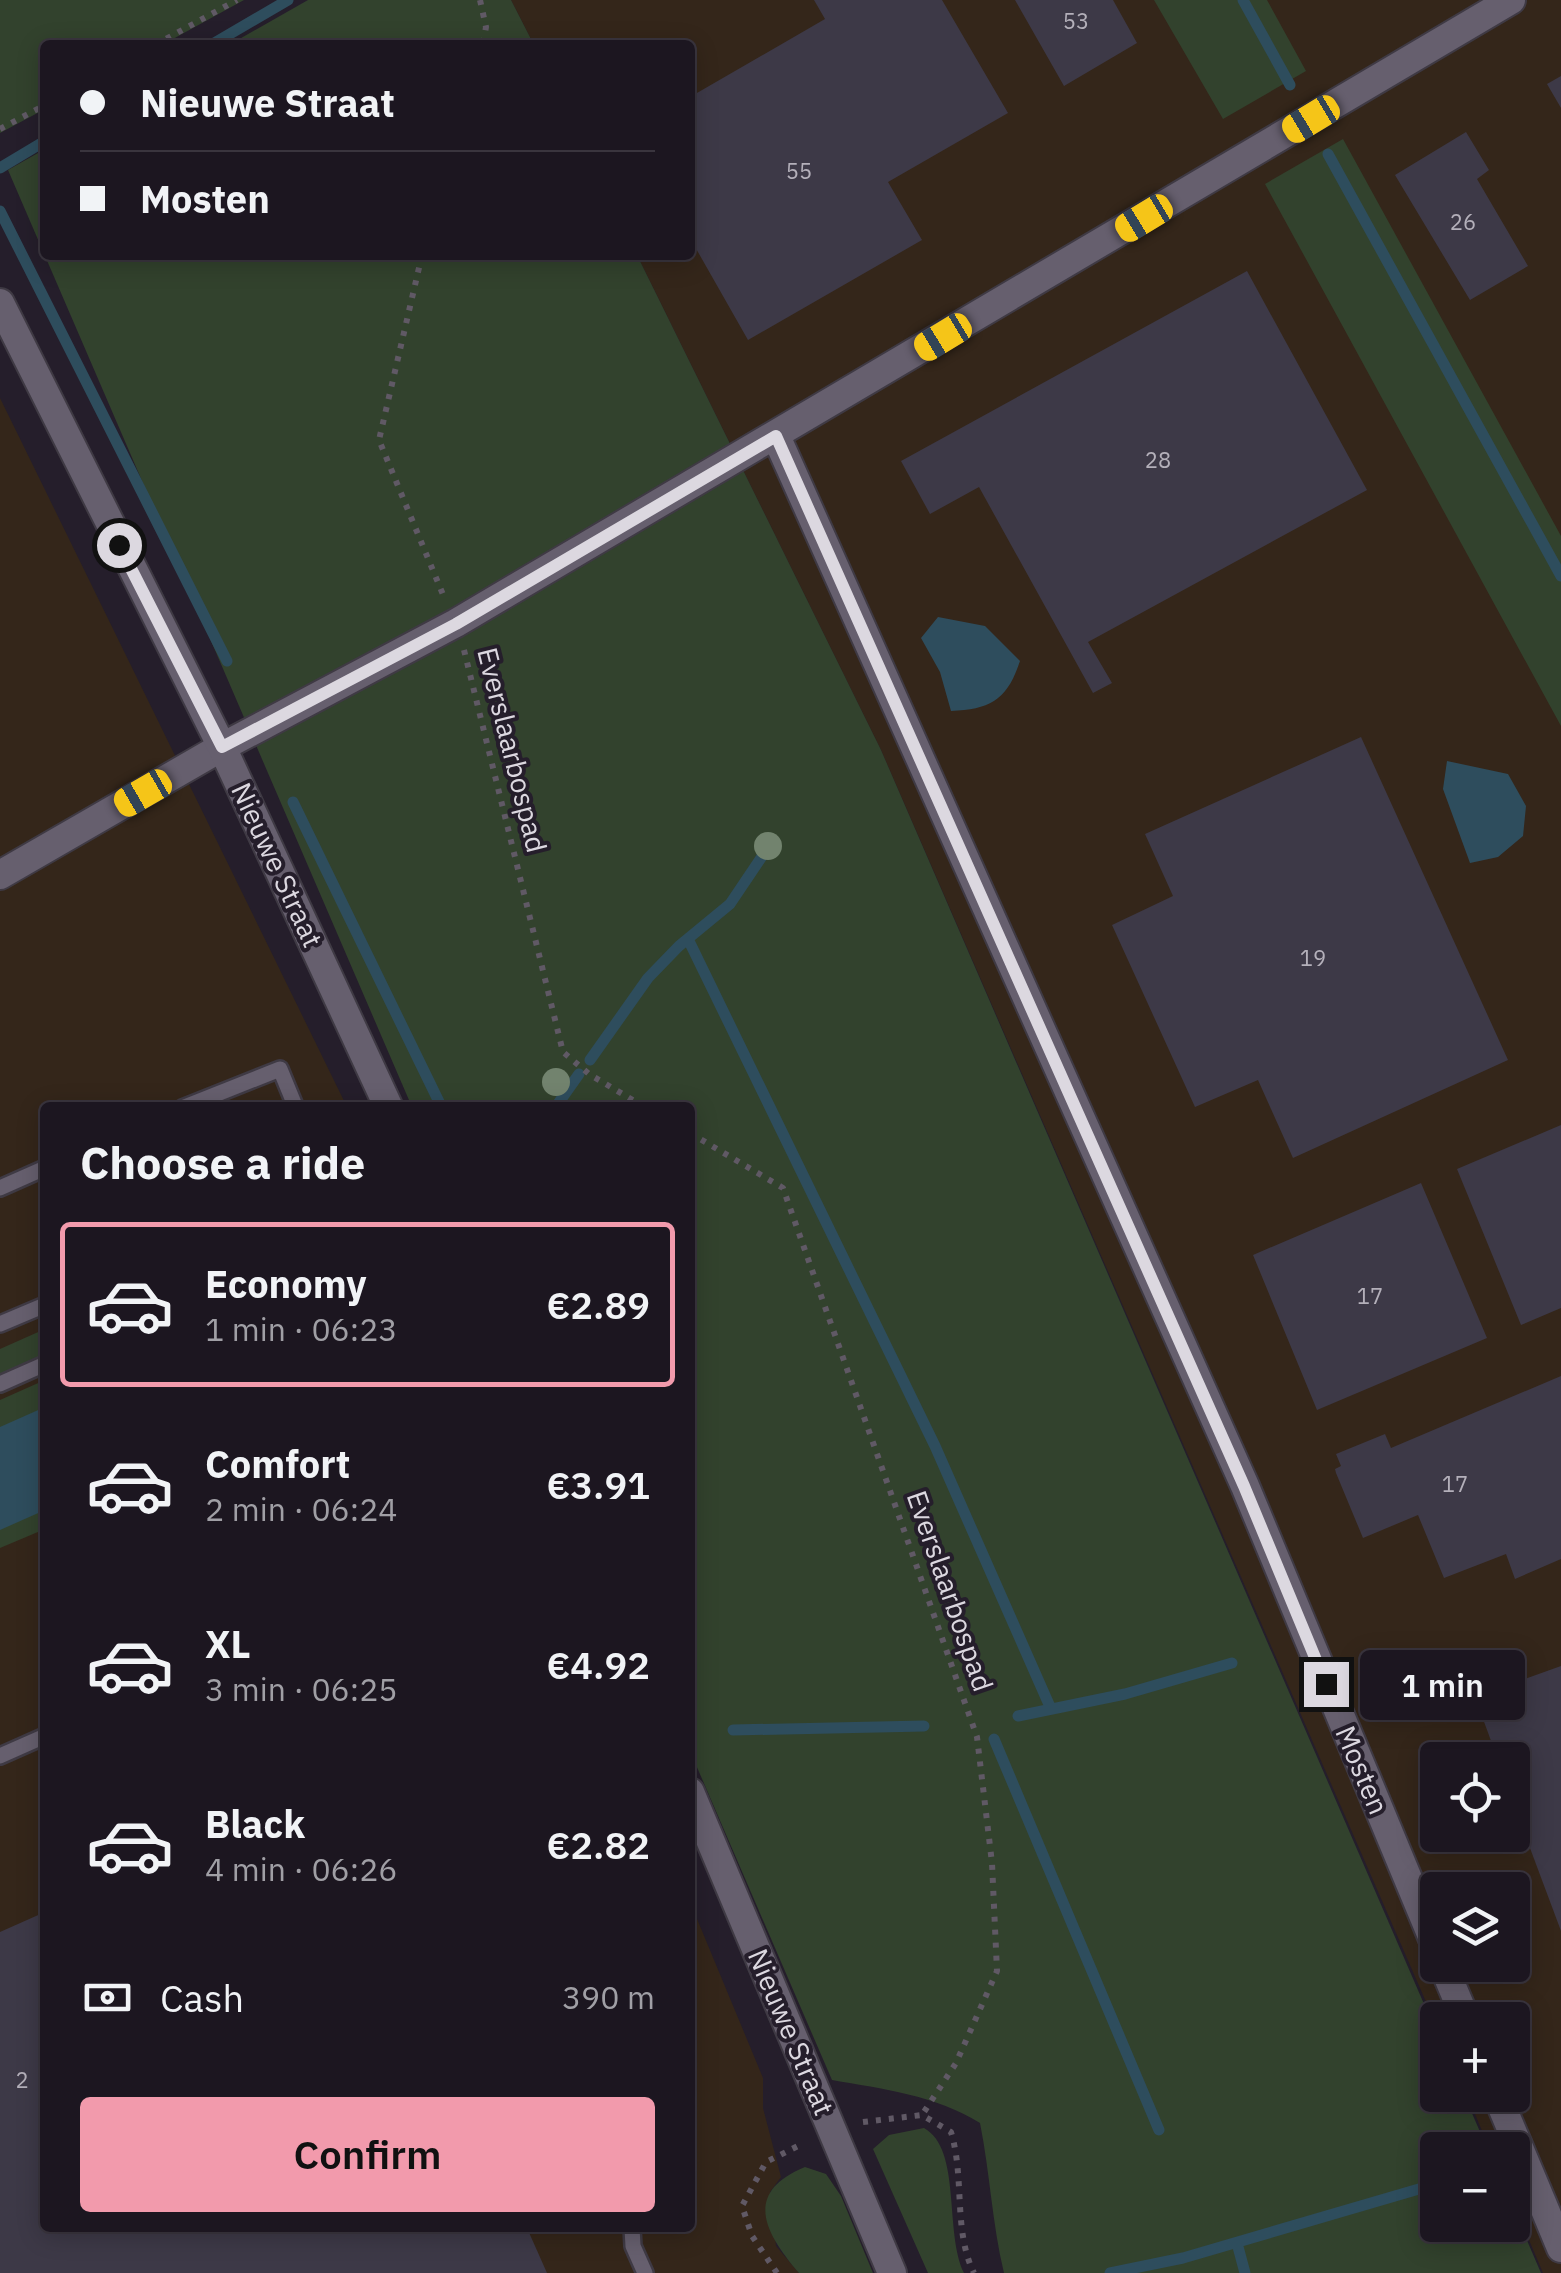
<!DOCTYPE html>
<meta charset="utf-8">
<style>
body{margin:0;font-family:"IBM Plex Sans",sans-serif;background:#29232d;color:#f1f3f6;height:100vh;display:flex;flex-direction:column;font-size:38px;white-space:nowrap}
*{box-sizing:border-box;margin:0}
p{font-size:32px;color:#a09fa5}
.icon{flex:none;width:55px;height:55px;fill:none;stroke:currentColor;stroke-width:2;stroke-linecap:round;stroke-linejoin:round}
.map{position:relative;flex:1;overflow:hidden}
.sheet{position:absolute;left:40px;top:1102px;width:655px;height:1130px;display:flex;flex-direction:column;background:#1c1620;border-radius:10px;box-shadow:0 5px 25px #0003,0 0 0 2px #3a353e}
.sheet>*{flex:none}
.hud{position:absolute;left:40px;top:40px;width:655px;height:220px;border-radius:10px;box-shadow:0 5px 25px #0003,0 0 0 2px #3a353e;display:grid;align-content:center;height:220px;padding:0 40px;background:#1c1620}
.buttons{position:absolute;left:1420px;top:1742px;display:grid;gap:20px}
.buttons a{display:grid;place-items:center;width:110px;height:110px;border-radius:10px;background:#1c1620;box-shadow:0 5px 25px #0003,0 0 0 2px #3a353e;font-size:50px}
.end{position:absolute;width:45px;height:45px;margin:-22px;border:12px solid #dcd8e0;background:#111;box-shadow:0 0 0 5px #111}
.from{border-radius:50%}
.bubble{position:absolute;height:70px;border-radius:10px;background:#1c1620;box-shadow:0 5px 25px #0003,0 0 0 2px #3a353e;font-size:32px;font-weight:600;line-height:70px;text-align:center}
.car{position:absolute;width:30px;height:60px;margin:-30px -15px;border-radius:12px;box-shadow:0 0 8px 2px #0007;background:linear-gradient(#f5c518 24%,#345 0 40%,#f5c518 0 76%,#345 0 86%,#f5c518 0)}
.hud b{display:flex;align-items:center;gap:35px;height:95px;font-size:38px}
.hud b+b{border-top:2px solid #3a353e}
.hud i{width:25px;height:25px;background:#f1f3f6}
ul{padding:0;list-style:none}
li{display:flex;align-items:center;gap:30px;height:165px;margin:0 20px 15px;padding:0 20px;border:5px solid transparent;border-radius:10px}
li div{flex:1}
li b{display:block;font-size:38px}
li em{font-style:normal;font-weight:600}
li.active{border-color:#f29aac}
li>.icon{width:90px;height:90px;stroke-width:1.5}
h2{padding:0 40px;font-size:45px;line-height:120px}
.pay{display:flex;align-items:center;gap:25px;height:110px;padding:0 40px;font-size:38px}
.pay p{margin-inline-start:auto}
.button{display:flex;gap:20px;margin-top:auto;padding:20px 40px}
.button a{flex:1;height:115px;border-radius:10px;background:#f29aac;color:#111;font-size:40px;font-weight:600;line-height:115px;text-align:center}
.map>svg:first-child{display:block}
.industrial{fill:#34261a;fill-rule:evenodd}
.green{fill:#32422d}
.water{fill:#2e4d5d}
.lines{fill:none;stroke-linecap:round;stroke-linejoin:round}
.stream{stroke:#2e4d5d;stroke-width:11}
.building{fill:#3d3947}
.service-casing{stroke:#3f3a44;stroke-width:20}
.minor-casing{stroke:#3f3a44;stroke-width:32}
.tertiary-casing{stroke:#3f3a44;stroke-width:32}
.path{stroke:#605965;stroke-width:6;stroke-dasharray:5 8;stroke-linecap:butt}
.service{stroke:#665f6e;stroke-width:15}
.minor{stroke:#665f6e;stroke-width:28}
.tertiary{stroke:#665f6e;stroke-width:28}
.tree{fill:#72836e}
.route{stroke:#dcd8e0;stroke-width:12}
.labels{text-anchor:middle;stroke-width:8;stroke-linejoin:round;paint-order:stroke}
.number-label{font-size:22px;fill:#b4b0ba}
.street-label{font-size:28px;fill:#dcd8e0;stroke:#251e2b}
</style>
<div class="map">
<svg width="1561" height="2273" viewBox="0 0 1561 2273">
<rect width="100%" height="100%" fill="#251e2b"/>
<path class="industrial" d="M511,0H1561V2273H1543L1513,2202L1512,2150H1490L1467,2095H1512V2020H1438L1437,2027L881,750L637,255H690V45H534ZM1438,1760H1512V1835H1438ZM1438,1890H1512V1965H1438Z
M0,398L347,1107L45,1108V2228H690V1902L763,2078V2108L781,2177L770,2192L776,2246L799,2273H0Z"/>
<path class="green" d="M0,0H244L162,45H45V109L0,133Z
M308,0H511L534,45H229Z
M1154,0H1267L1306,71L1223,119Z
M1343,139L1561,536V726L1265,184Z
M45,149V255H637L881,750L1437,2034L1438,2095H1464L1488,2150H1438V2225H1512L1513,2208L1541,2273H1004C992,2223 990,2173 980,2123C935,2095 883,2089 832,2080L690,1751V1108L412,1107L8,170Z
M45,1329V1355L0,1374V1349Z
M45,1380V1529L0,1548V1400Z
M924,2128C962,2149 944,2232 964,2273H928L873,2149L889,2135Z
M805,2167L826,2174L841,2196L873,2273H799C765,2233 742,2193 805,2167Z"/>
<path class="water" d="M938,617L985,626L1020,661C1007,700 991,709 951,711L940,672L921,638Z
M1447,761L1508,774L1526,806L1523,836L1498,857L1470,863L1443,789Z
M45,1407V1510L0,1530V1427Z"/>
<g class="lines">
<path class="stream" d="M1243,0L1290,85
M211,45L288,0
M1328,154L1561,576
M0,168L45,141
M0,211L227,661
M293,802L442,1108
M688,939L935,1446L1051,1709
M590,1060L648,978L679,946L730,904L763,855
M555,1108L579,1074
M1018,1716L1125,1694L1232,1663
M733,1730L924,1726
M994,1739L1159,2130
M1237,2243L1245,2273
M1110,2273L1183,2258L1436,2184"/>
</g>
<path class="building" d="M814,0H942L1008,113L888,182L922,240L748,340L690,238V97L825,19Z
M1015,0H1113L1137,43L1064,86Z
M1561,76V108L1547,84Z
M1466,132L1489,170L1477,179L1528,266L1470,300L1395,175Z
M1247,271L1367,490L1088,642L1112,683L1093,693L979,487L930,514L901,461Z
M1361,737L1508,1060L1293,1158L1258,1080L1195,1107L1112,925L1173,896L1145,834Z
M1561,1125V1308L1521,1325L1457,1169Z
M1421,1183L1487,1338L1317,1410L1253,1255Z
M1561,1376V1559L1515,1579L1506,1554L1444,1578L1418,1515L1363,1538L1336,1473L1335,1469L1341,1466L1336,1454L1385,1434L1391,1448Z
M1561,1666V1931L1512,1800V1760H1498L1475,1697Z
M45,1912V2228H527L547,2273H0V1932Z"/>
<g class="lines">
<g class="service-casing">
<path id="service" d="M182,1108L280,1069L296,1108
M0,1188L45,1168
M0,1324L45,1305
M0,1384L45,1364
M0,1756L45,1736
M632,2228L633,2246L645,2273"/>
</g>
<g class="minor-casing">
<path id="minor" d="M776,436L1245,1486L1438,1951
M0,875L222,747L456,623L1511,0
M1443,1965L1466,2020
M1497,2095L1561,2248"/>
</g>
<g class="tertiary-casing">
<path id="tertiary" d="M0,303L222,747L389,1108
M690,1792L892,2273"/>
</g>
<path class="path" d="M480,0L486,27L483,45
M155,45L237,0
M0,129L45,105
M422,255L379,440L444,597
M464,650L563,1052L589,1074L646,1108
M690,1133L783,1188L977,1737L992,1863L997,1971L956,2063L922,2115
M863,2122L922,2115L951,2132C965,2178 953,2231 974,2273
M777,2273L752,2236L742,2206L766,2162L804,2143"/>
<use href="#service" class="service"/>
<use href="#minor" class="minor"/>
<use href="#tertiary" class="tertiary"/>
</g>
<g class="tree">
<circle cx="768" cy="846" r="14"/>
<circle cx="556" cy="1082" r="14"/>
</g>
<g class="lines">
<path class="route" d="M119,545L222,747L456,624L776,436L1244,1486L1326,1684"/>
</g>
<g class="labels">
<g class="number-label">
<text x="1076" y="29">53</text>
<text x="799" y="179">55</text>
<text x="1463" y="230">26</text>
<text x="1158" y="468">28</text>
<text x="1313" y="966">19</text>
<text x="1370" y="1304">17</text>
<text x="1455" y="1492">17</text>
<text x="22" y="2088">2</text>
</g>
<g class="street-label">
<text transform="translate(512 750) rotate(76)" y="10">Everslaarbospad</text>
<text transform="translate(277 865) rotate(65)" y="10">Nieuwe Straat</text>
<text transform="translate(950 1591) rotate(71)" y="10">Everslaarbospad</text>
<text transform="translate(1362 1770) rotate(67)" y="10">Mosten</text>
<text transform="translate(791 2032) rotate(67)" y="10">Nieuwe Straat</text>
</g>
</g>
</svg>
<div class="buttons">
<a><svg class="icon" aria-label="locate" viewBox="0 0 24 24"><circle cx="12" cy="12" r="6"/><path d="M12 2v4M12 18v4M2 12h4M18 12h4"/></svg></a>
<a><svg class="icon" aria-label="layers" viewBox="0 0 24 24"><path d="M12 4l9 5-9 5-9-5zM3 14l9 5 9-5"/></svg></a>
<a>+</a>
<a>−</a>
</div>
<i class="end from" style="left:119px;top:545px"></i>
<i class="end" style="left:1326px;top:1684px"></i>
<div class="bubble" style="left:1360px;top:1650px;width:165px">1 min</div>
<i class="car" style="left:1311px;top:119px;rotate:239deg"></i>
<i class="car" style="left:1144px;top:218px;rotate:239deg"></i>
<i class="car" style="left:943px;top:337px;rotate:239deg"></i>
<i class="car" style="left:143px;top:793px;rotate:240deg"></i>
<div class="hud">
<b><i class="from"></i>Nieuwe Straat</b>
<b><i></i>Mosten</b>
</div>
<section class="sheet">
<h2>Choose a ride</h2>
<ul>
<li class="active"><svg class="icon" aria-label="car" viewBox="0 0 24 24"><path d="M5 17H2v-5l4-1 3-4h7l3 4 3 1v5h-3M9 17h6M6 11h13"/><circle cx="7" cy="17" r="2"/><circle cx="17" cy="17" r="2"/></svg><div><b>Economy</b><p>1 min · 06:23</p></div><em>€2.89</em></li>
<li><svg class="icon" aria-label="car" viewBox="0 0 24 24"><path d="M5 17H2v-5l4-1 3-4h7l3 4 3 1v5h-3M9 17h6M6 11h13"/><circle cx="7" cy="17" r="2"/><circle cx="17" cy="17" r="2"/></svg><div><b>Comfort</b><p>2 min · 06:24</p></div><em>€3.91</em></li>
<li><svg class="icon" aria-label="car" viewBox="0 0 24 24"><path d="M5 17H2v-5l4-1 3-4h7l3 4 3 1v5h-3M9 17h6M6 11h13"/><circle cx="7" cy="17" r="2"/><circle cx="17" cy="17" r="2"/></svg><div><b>XL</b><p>3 min · 06:25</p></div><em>€4.92</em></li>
<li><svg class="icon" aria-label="car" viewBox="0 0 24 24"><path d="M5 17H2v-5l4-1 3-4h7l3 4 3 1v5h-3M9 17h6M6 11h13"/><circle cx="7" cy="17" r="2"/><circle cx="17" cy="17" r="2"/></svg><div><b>Black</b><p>4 min · 06:26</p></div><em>€2.82</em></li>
</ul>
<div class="pay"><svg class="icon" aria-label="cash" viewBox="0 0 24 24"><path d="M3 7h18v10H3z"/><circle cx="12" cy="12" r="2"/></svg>Cash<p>390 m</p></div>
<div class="button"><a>Confirm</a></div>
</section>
</div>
